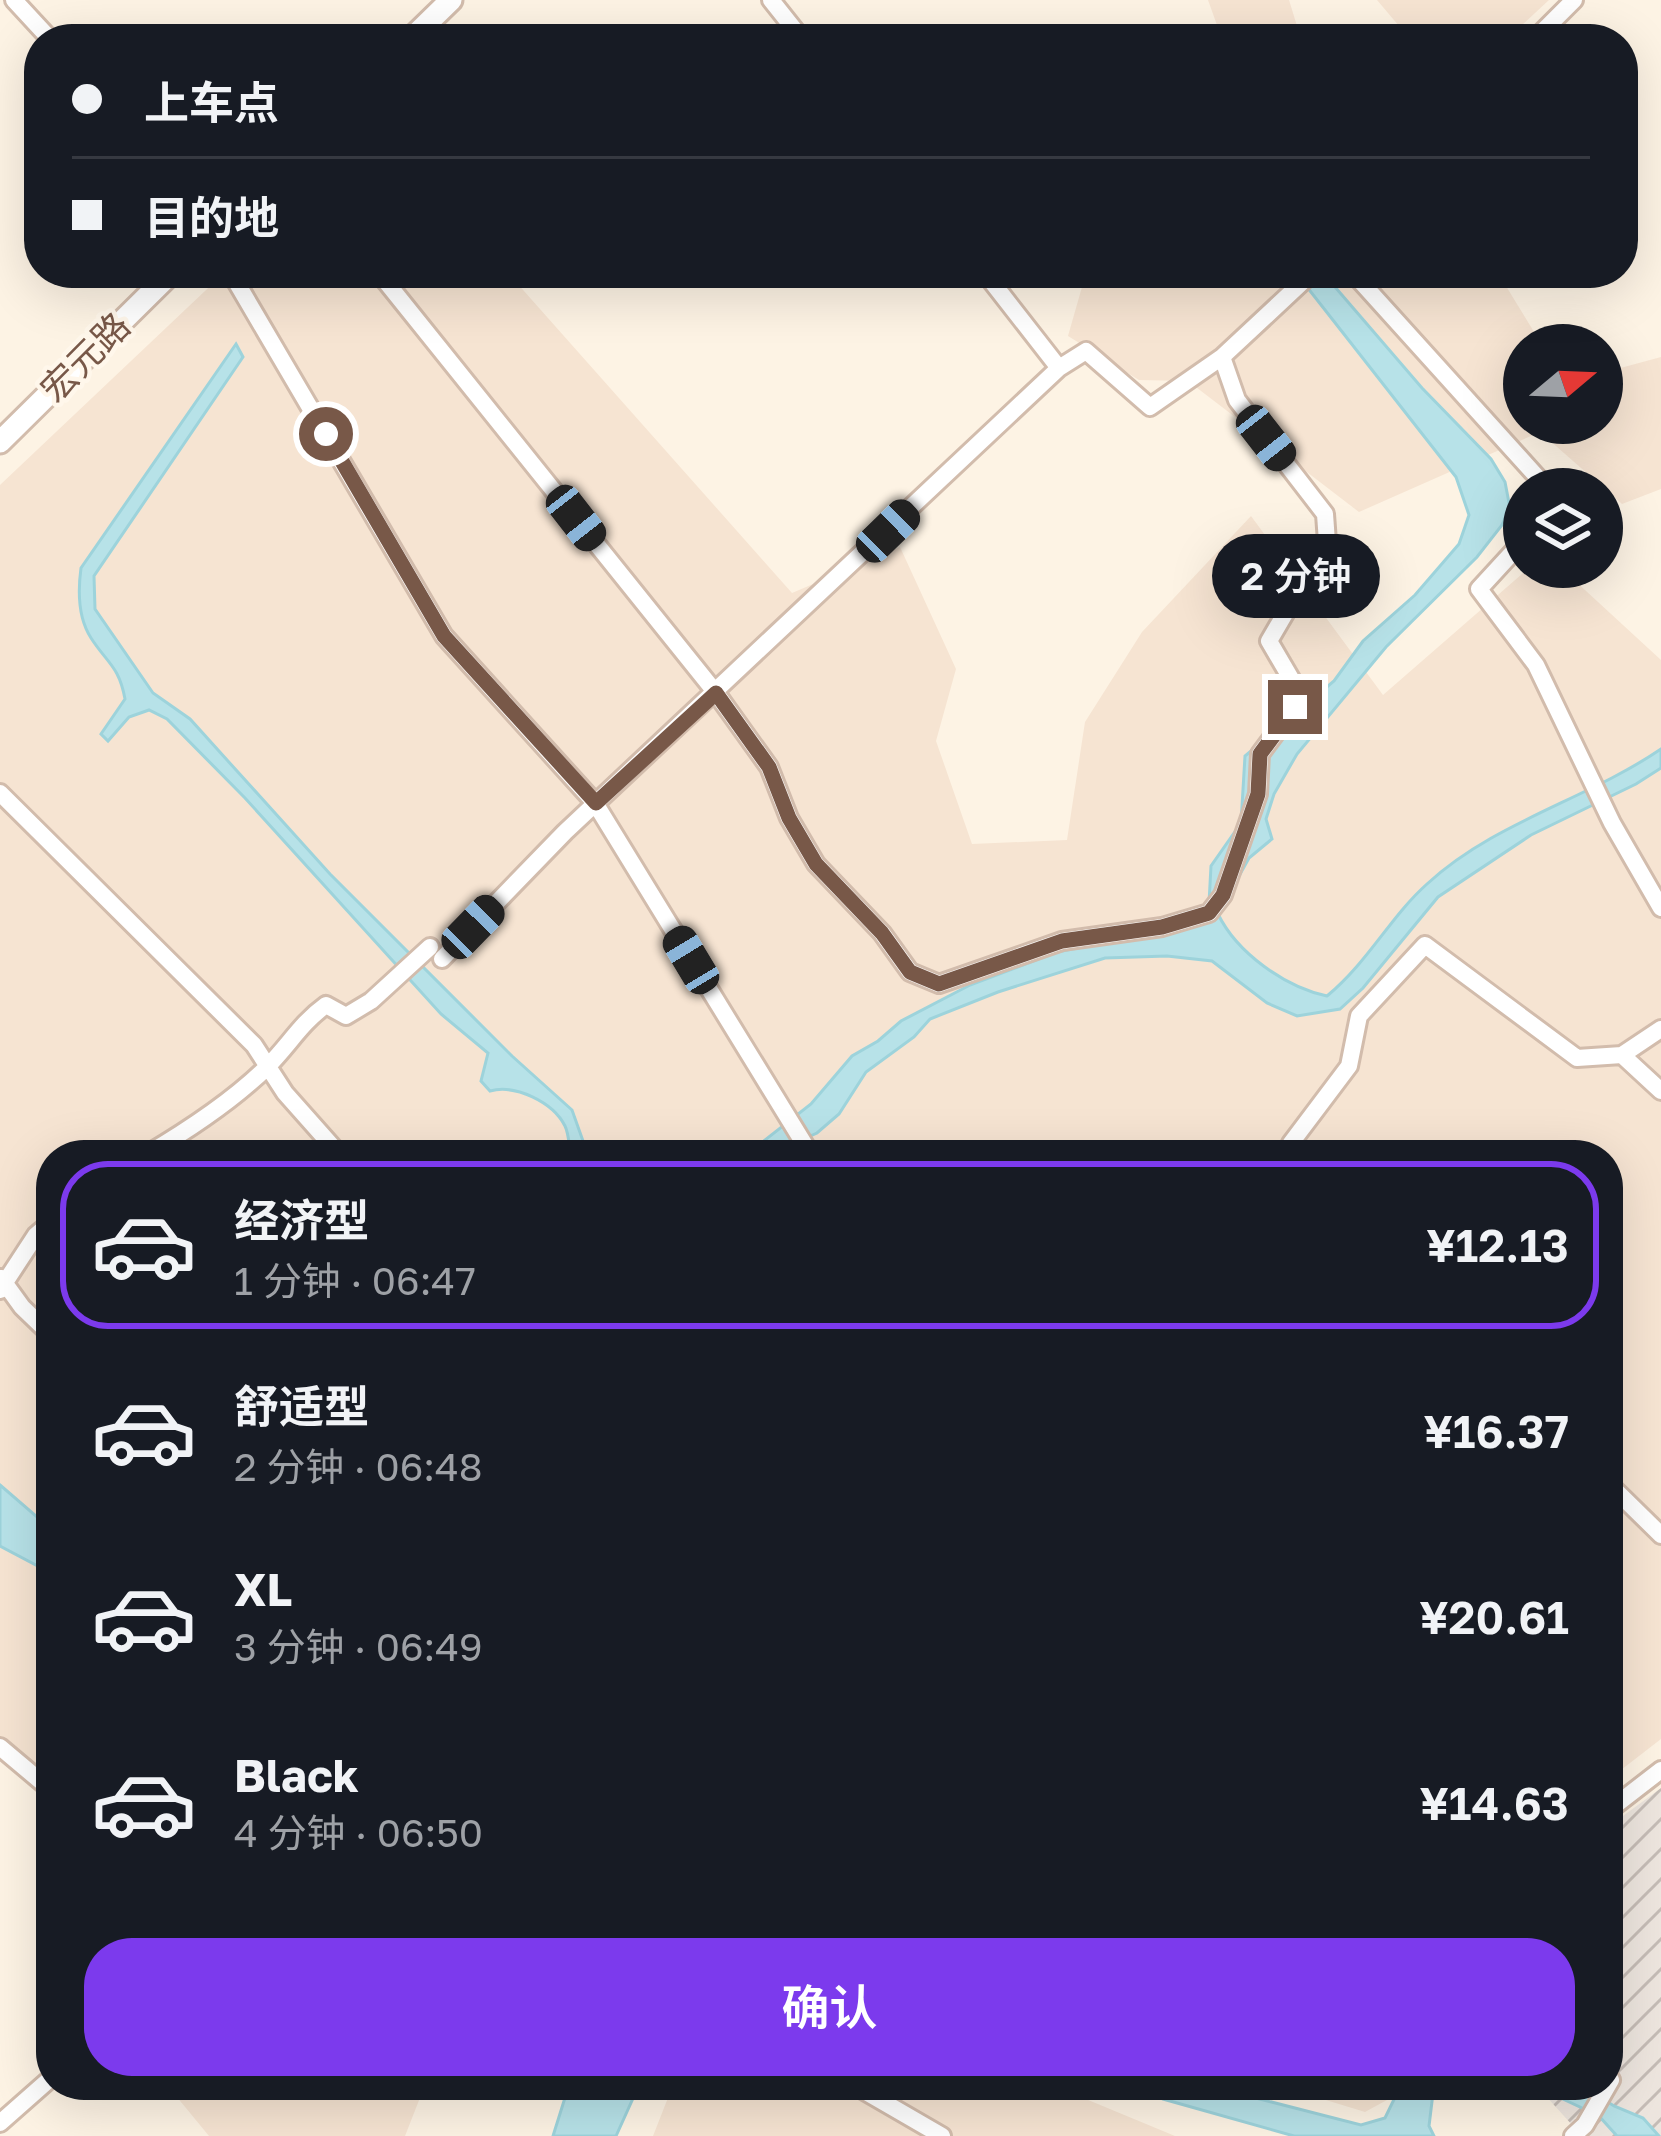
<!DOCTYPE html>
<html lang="zh">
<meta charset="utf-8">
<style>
body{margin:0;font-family:"Golos Text","Noto Sans SC",sans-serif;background:#20242c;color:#f1f3f6;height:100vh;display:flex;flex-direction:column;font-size:45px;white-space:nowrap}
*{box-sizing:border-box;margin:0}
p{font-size:39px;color:#9ea1a6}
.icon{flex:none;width:66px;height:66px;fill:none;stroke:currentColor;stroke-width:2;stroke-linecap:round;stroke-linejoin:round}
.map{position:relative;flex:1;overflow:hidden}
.sheet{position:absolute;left:36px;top:1140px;width:1587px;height:960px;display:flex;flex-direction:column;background:#171b24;border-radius:48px;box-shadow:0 12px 48px #0002}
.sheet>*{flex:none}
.hud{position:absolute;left:24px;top:24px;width:1614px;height:264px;border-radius:48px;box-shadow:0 12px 48px #0002;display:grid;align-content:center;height:264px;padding:0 48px;background:#171b24}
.needle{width:78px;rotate:71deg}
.tools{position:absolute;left:1503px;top:324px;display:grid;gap:24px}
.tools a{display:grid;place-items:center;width:120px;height:120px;border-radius:50%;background:#171b24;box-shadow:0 12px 48px #0002;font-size:60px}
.end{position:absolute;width:54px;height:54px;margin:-27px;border:15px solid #785848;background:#fff;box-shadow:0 0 0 6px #fff}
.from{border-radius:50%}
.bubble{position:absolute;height:84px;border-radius:42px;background:#171b24;box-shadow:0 12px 48px #0002;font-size:39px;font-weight:600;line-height:84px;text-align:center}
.car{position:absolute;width:36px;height:72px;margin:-36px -18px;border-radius:15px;box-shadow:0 0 9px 3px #0007;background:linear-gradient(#222 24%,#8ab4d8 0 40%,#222 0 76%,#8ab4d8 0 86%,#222 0)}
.hud b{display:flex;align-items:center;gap:42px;height:114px;font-size:45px}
.hud b+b{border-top:3px solid #363941}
.hud i{width:30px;height:30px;background:#f1f3f6}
ul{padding:21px 0 0;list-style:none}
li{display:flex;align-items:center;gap:36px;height:168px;margin:0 24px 18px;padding:0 24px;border:6px solid transparent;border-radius:48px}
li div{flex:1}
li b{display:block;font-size:45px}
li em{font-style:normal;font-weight:600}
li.selected{border-color:#7c3aed}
li>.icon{width:108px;height:108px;stroke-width:1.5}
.cta{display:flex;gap:24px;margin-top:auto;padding:24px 48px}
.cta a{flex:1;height:138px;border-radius:48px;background:#7c3aed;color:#fff;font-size:48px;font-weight:600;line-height:138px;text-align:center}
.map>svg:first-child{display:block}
.residential{fill:#f6e4d2}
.industrial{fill:url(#industrial-furrows)}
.water{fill:#b7e2e8;stroke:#9dd3db;stroke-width:3}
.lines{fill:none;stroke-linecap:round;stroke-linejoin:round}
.minor-casing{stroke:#d2bcac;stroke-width:22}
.tertiary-casing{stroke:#d2bcac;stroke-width:27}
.minor{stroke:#fff;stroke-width:16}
.tertiary{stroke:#fff;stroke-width:21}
.route{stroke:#785848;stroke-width:15}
.labels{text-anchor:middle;stroke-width:9;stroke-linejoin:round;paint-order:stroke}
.street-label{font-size:36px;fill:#785848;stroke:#fff7eb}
</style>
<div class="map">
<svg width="1661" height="2136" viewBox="0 0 1661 2136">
<defs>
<pattern id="industrial-furrows" width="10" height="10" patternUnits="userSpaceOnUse" patternTransform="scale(3)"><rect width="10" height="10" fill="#ede5de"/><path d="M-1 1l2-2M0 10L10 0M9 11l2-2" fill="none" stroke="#c5bcb6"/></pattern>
</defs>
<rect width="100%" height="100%" fill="#fdf3e4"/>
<path class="residential" d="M1208,0H1289L1301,39H1222Z
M1377,0H1549L1507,39H1410Z
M224,273H508L792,593L900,547L956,669L936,741L972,844L1067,840L1085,722L1142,632L1251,516L1383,695L1530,567H1560L1661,660V1739L1608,1780V1155H51V1795L0,1753V485Z
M1086,273H1498L1542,345H1524V423H1602V373L1661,357V489L1622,504L1540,432L1359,512L1188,381L1139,380L1068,336Z
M167,2085H425L405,2136H209Z
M673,2085H1052L1175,2136H653Z
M1277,2085H1402L1396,2095L1365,2112Z"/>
<path class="industrial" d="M1661,1788V2136H1582L1536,2085H1608V1827Z"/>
<path class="water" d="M1296,273H1323L1422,388L1491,459L1505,482L1510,508L1502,525L1477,557L1386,647L1297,754L1274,794L1266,819L1272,839L1249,858L1218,914C1237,953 1285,987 1327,996C1369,961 1390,917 1427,884C1494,822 1586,800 1661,749V768L1636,784L1531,835L1438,897L1363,988L1340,1009L1297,1016L1267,1003L1212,961L1167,956L1105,958L998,992L930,1019L914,1037L866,1072L839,1114L817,1133L767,1155H746L811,1104L852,1056L878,1041L901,1021L970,985L1057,952L1201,924L1209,903L1211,866L1241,823L1245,756L1334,681L1363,641L1415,595L1459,544L1469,515L1456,477Z
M236,344L243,357L94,576L95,609L153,693L190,719L330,874L512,1056L572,1110L588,1155H571C569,1147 569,1134 565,1126C553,1102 515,1084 490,1091L481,1081L488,1053L441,1014L245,798L167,719L149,710L129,717L108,741L101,734L125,699C119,666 107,663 91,638C78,618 78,590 81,568Z
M0,1485L51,1529V1573L0,1546Z
M569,2085H639L616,2136H553Z
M1136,2085H1225L1244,2095L1361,2125L1385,2118L1401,2085H1434L1429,2126L1434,2136H1294L1163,2099Z
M1533,2085H1581L1614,2106L1643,2118L1659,2136H1617L1599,2116Z"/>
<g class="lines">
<g class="minor-casing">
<path id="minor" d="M14,0L50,39
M771,0L802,39
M1535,39L1574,0
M231,273L444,636L595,803L811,1155
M379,273L716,693L769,767L789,818L816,864L882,933L910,972L939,984L1062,941L1162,927L1209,913L1223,895L1258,794L1260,754L1295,707L1293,682L1269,641L1327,542L1325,514L1237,400L1222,357L1312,273
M985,273L1059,368
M1353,273L1548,489
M1524,540L1479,589L1536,665L1612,823L1661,908
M0,793L254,1045L285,1093L340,1155
M442,959L565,832L1059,368L1086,351L1150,407L1222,357
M1622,1055L1661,1091
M146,1155C185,1132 236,1098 268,1066C289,1045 301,1023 326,1005L346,1016L371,1001L430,947
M1287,1155L1291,1143L1349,1066L1359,1016L1425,945L1577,1058L1622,1055L1661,1029
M1,1278L22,1307L51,1335
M0,1290L36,1235L51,1222
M1608,1483L1661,1535
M0,1747L51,1790
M1608,1811L1661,1770
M854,2085L942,2136
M0,2123L51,2078
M1573,2136L1585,2125L1611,2080L1608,2075"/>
</g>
<g class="tertiary-casing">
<path id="tertiary" d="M411,39L451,0
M0,442L171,273"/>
</g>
<use href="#minor" class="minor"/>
<use href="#tertiary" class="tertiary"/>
</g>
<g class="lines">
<path class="route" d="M326,434L444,636L596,803L716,693L769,767L789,818L816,864L882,933L910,972L939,984L1062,941L1162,927L1209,913L1223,895L1258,794L1260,754L1295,707"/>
</g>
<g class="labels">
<g class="street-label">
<text transform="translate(85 357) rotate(-45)" y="13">宏元路</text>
</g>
</g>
</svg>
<div class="tools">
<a><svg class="needle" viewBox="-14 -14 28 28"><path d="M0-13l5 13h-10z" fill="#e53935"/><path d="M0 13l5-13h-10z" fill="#9ea1a6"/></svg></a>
<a><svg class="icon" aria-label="layers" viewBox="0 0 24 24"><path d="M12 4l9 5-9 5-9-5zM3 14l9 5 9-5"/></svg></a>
</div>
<i class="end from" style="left:326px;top:434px"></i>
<i class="end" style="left:1295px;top:707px"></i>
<div class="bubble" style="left:1212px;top:534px;width:168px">2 分钟</div>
<i class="car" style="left:1266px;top:438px;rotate:142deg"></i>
<i class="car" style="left:576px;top:518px;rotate:142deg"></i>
<i class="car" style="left:888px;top:531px;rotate:46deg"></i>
<i class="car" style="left:473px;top:927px;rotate:44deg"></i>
<i class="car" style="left:691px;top:960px;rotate:329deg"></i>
<div class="hud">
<b><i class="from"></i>上车点</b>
<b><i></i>目的地</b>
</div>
<section class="sheet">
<ul>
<li class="selected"><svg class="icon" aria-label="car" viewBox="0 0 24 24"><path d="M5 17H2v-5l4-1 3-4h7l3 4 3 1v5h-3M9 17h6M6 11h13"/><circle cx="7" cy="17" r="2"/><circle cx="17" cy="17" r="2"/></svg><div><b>经济型</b><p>1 分钟 · 06:47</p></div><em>¥12.13</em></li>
<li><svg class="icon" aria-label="car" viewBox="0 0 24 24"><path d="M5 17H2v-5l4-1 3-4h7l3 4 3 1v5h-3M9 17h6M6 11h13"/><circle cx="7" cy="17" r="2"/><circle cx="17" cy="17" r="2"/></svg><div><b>舒适型</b><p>2 分钟 · 06:48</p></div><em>¥16.37</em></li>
<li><svg class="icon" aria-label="car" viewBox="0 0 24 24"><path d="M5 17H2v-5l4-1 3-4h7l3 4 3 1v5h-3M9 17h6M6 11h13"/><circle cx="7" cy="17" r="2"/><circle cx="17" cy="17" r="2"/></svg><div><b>XL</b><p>3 分钟 · 06:49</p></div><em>¥20.61</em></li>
<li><svg class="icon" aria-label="car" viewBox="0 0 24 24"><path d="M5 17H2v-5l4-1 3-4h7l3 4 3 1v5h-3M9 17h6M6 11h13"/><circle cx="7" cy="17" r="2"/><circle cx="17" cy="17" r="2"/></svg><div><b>Black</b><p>4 分钟 · 06:50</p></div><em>¥14.63</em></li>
</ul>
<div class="cta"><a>确认</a></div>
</section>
</div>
